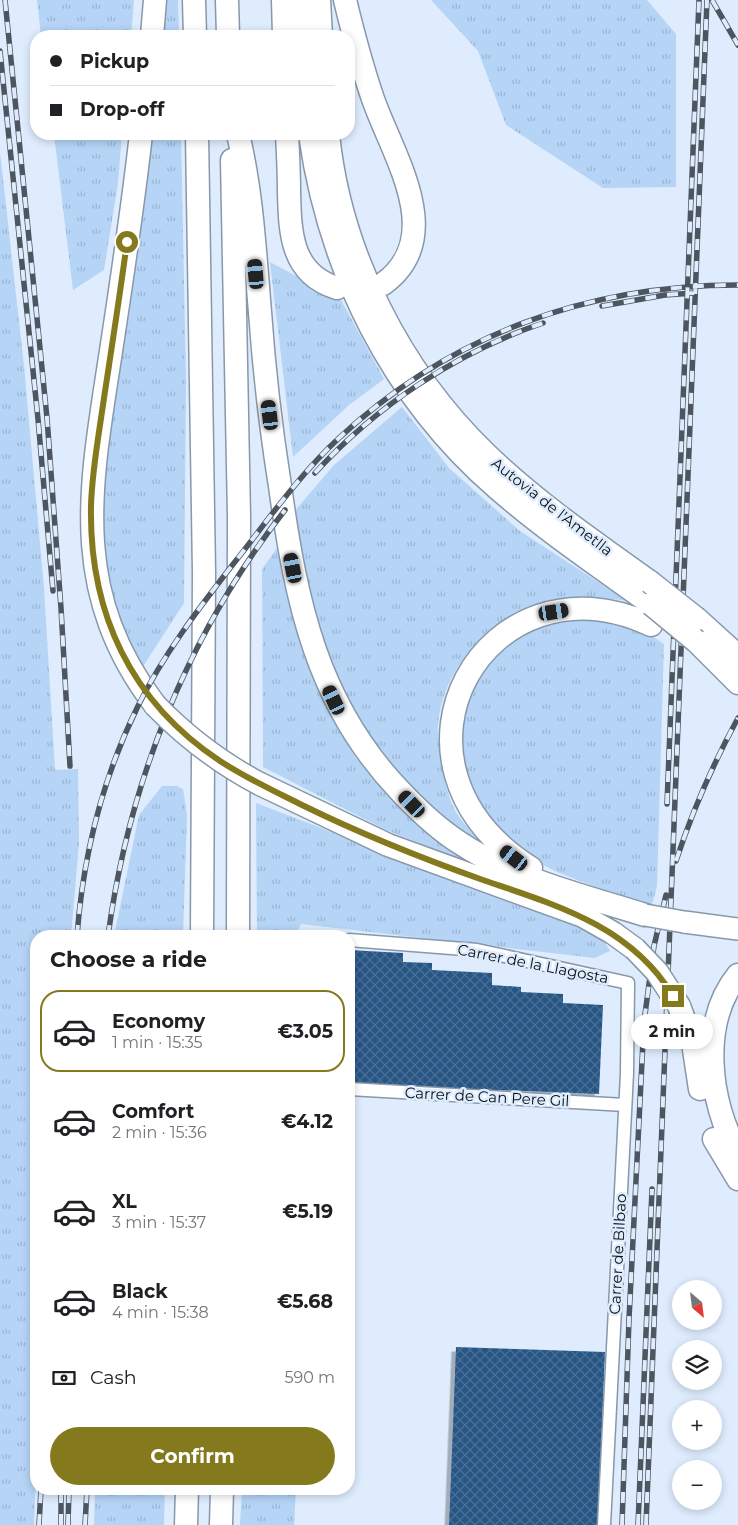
<!DOCTYPE html>
<meta charset="utf-8">
<style>
body{margin:0;font-family:Montserrat,sans-serif;background:#f6f6f6;color:#202124;height:100vh;display:flex;flex-direction:column;font-size:19px;white-space:nowrap}
*{box-sizing:border-box;margin:0}
p{font-size:16px;color:#757577}
.icon{flex:none;width:28px;height:28px;fill:none;stroke:currentColor;stroke-width:2;stroke-linecap:round;stroke-linejoin:round}
.map{position:relative;flex:1;overflow:hidden}
.panel{position:absolute;left:30px;top:930px;width:325px;height:565px;display:flex;flex-direction:column;background:#fff;border-radius:20px;box-shadow:0 2px 8px #0003}
.panel>*{flex:none}
.guide{position:absolute;left:30px;top:30px;width:325px;height:110px;border-radius:20px;box-shadow:0 2px 8px #0003;display:grid;align-content:center;height:110px;padding:0 20px;background:#fff}
.needle{width:32px;rotate:152deg}
.tools{position:absolute;left:672px;top:1280px;display:grid;gap:10px}
.tools a{display:grid;place-items:center;width:50px;height:50px;border-radius:50%;background:#fff;box-shadow:0 2px 8px #0003;font-size:25px}
.end{position:absolute;width:22px;height:22px;margin:-11px;border:6px solid #85791e;background:#fff;box-shadow:0 0 0 2px #fff}
.from{border-radius:50%}
.bubble{position:absolute;height:35px;border-radius:18px;background:#fff;box-shadow:0 2px 8px #0003;font-size:16px;font-weight:700;line-height:35px;text-align:center}
.car{position:absolute;width:15px;height:30px;margin:-15px -8px;border-radius:6px;box-shadow:0 0 4px 1px #0007;background:linear-gradient(#222 24%,#8ab4d8 0 40%,#222 0 76%,#8ab4d8 0 86%,#222 0)}
.guide b{display:flex;align-items:center;gap:18px;height:48px;font-size:19px}
.guide b+b{border-top:1px solid #e0e0e0}
.guide i{width:12px;height:12px;background:#202124}
ul{padding:0;list-style:none}
li{display:flex;align-items:center;gap:15px;height:82px;margin:0 10px 8px;padding:0 10px;border:2px solid transparent;border-radius:20px}
li div{flex:1}
li b{display:block;font-size:19px}
li em{font-style:normal;font-weight:700}
li.active{border-color:#85791e}
li>.icon{width:45px;height:45px;stroke-width:1.5}
h2{padding:0 20px;font-size:22px;line-height:60px}
.pay{display:flex;align-items:center;gap:12px;height:55px;padding:0 20px;font-size:19px}
.pay p{margin-inline-start:auto}
.button{display:flex;gap:10px;margin-top:auto;padding:10px 20px}
.button a{flex:1;height:58px;border-radius:30px;background:#85791e;color:#fff;font-size:20px;font-weight:700;line-height:58px;text-align:center}
.map>svg:first-child{display:block}
.grass{fill:url(#grass-tufts)}
.building{fill:url(#building-cross-hatch);filter:url(#shadow)}
.lines{fill:none;stroke-linecap:round;stroke-linejoin:round}
.minor-casing{stroke:#8798ab;stroke-width:15}
.trunk-casing{stroke:#8798ab;stroke-width:24}
.motorway-casing{stroke:#8798ab;stroke-width:25}
.minor{stroke:#fff;stroke-width:12}
.trunk{stroke:#fff;stroke-width:21}
.motorway{stroke:#fff;stroke-width:22}
.rail-casing{stroke:#4d555f;stroke-width:5.5}
.rail{stroke:#deecfd;stroke-width:4;stroke-dasharray:11;stroke-linecap:butt}
.trunk-bridge-casing{stroke:#8798ab;stroke-width:24;stroke-linecap:butt}
.motorway-bridge-casing{stroke:#8798ab;stroke-width:25;stroke-linecap:butt}
.trunk-bridge{stroke:#fff;stroke-width:21}
.motorway-bridge{stroke:#fff;stroke-width:22}
.route{stroke:#85791e;stroke-width:6}
.labels{text-anchor:middle;stroke-width:5;stroke-linejoin:round;paint-order:stroke}
.street-label{font-size:15px;fill:#0a1016;stroke:#deecfd}
</style>
<div class="map">
<svg width="738" height="1525" viewBox="0 0 738 1525">
<defs>
<pattern id="grass-tufts" width="24" height="20" patternUnits="userSpaceOnUse" patternTransform="scale(1.25)"><rect width="24" height="20" fill="#b5d4f6"/><path d="M3 7l-1-3M5 7V3M7 7l1-3M15 17l-1-3M17 17v-4M19 17l1-3" fill="none" stroke="#9ab5d2"/></pattern>
<pattern id="building-cross-hatch" width="8" height="8" patternUnits="userSpaceOnUse" patternTransform="scale(1.25)"><rect width="8" height="8" fill="#285686"/><path d="M0 0l8 8M0 8l8-8" fill="none" stroke="#4c6e93"/></pattern>
<filter id="shadow"><feDropShadow dx="-4.5" dy="4.5" stdDeviation="0" flood-color="#0004"/></filter>
</defs>
<rect width="100%" height="100%" fill="#deecfd"/>
<path class="grass" d="M37,0H134L131,36H41Z
M166,0H178L179,36H161Z
M431,0H647L676,34V187L603,188L506,125L478,51Z
M54,134H122L118,183L104,270L73,290Z
M150,134H181L186,379L184,603L140,671L121,625L106,573L102,516L111,409Z
M0,152L24,366L44,588L55,770L78,769L79,843L71,936H36V1472L34,1525H0Z
M270,262L341,300L384,379L349,405L293,457Z
M402,407L449,468L520,531L627,601C604,597 566,595 544,602C489,620 443,666 438,725C437,735 440,746 441,755C444,774 447,798 457,814C466,828 483,840 494,852C477,840 457,830 441,816C385,773 344,706 322,639C308,598 302,555 293,513L334,465Z
M277,548L300,643L328,710L355,757L414,822L488,870L386,830L263,767L262,569Z
M599,618L646,632L664,644L657,886L652,905L601,889L557,872L532,859L491,825L467,784L460,730L478,676L507,644L550,622Z
M162,786H177L183,789L187,815L183,936H114L139,815Z
M256,803L600,935L610,951L595,958L301,924L296,936H257Z
M95,1489H165L164,1525H94Z
M242,1489H296L294,1525H240Z"/>
<path class="building" d="M349,950L403,953V962L432,963V970L492,973V985L521,987V992L563,994V1003L603,1005L599,1094L351,1084L352,1061H349Z
M456,1347L605,1352L598,1525H449Z"/>
<g class="lines">
<g class="minor-casing">
<path id="minor" d="M349,940L477,950L628,983L627,1073L604,1525
M349,1089L625,1105"/>
</g>
<g class="trunk-casing">
<path id="trunk" d="M684,922L738,929"/>
</g>
<g class="motorway-casing">
<path id="motorway" d="M194,0L195,36
M227,0L228,36
M283,0L284,36
M303,0L304,36
M319,0L321,36
M345,0C353,33 362,67 373,99C393,156 448,237 383,284
M152,36L155,0
M141,134C133,206 122,279 111,351C91,483 67,589 155,705
M197,134L204,573L202,936
M238,134C252,192 255,253 260,312C264,370 271,429 280,486C296,602 317,705 401,792C419,811 438,829 460,843C516,880 582,895 645,915
M287,134C288,153 289,173 289,192C290,233 291,274 337,288
M310,134C329,270 392,397 497,488C545,530 599,566 651,604
M328,134C340,253 400,371 486,454C536,502 594,542 650,582
M232,160L239,517L238,936
M697,619L738,656
M696,641L738,683
M260,784L388,845L583,916L613,933L635,949
M531,868C363,762 487,548 651,625
M738,975C699,1023 709,1103 738,1153
M679,1006L693,1043L700,1089
M714,1139L738,1179
M186,1525L187,1489
M221,1525L222,1489"/>
</g>
<use href="#minor" class="minor"/>
<use href="#trunk" class="trunk"/>
<use href="#motorway" class="motorway"/>
<g class="rail-casing">
<path id="rail" d="M5,0L47,418L61,608L70,766
M712,0L738,45
M0,51L38,419L53,591
M602,306L665,295L694,293
M315,473C376,406 457,352 543,323
M667,804L699,0
M676,861C692,812 713,764 738,718
M77,936C83,856 102,779 138,706C163,655 199,608 234,563C268,520 299,475 339,438C450,335 587,285 738,285
M108,936C129,781 188,634 285,510
M39,1525L41,1489
M61,1525V1489
M68,1525L69,1489
M85,1525L87,1489
M622,1525L629,1319L644,1022L654,946L666,895
M638,1525L652,1189
M646,1525L707,0"/>
</g>
<use href="#rail" class="rail"/>
<g class="trunk-bridge-casing">
<path id="trunk-bridge" d="M645,915L684,922"/>
</g>
<g class="motorway-bridge-casing">
<path id="motorway-bridge" d="M650,582L697,619
M651,604L696,641
M155,705C186,737 220,763 260,784
M635,949L657,972L679,1006"/>
</g>
<use href="#trunk-bridge" class="trunk-bridge"/>
<use href="#motorway-bridge" class="motorway-bridge"/>
</g>
<g class="lines">
<path class="route" d="M127,242C120,294 112,346 104,398C99,434 92,470 91,506C89,613 131,702 220,761C246,778 274,791 302,805C361,834 421,858 483,880C556,905 631,926 673,996"/>
</g>
<g class="labels">
<g class="street-label">
<text transform="translate(552 507) rotate(38)" y="5">Autovia de l'Ametlla</text>
<text transform="translate(533 964) rotate(11)" y="5">Carrer de la Llagosta</text>
<text transform="translate(487 1097) rotate(3)" y="5">Carrer de Can Pere Gil</text>
<text transform="translate(618 1254) rotate(-87)" y="5">Carrer de Bilbao</text>
</g>
</g>
</svg>
<div class="tools">
<a><svg class="needle" viewBox="-14 -14 28 28"><path d="M0-13l5 13h-10z" fill="#e53935"/><path d="M0 13l5-13h-10z" fill="#757577"/></svg></a>
<a><svg class="icon" aria-label="layers" viewBox="0 0 24 24"><path d="M12 4l9 5-9 5-9-5zM3 14l9 5 9-5"/></svg></a>
<a>+</a>
<a>−</a>
</div>
<i class="end from" style="left:127px;top:242px"></i>
<i class="end" style="left:673px;top:996px"></i>
<div class="bubble" style="left:631px;top:1014px;width:82px">2 min</div>
<i class="car" style="left:256px;top:274px;rotate:355deg"></i>
<i class="car" style="left:270px;top:415px;rotate:353deg"></i>
<i class="car" style="left:293px;top:568px;rotate:349deg"></i>
<i class="car" style="left:554px;top:612px;rotate:81deg"></i>
<i class="car" style="left:334px;top:700px;rotate:335deg"></i>
<i class="car" style="left:412px;top:804px;rotate:316deg"></i>
<i class="car" style="left:514px;top:858px;rotate:308deg"></i>
<div class="guide">
<b><i class="from"></i>Pickup</b>
<b><i></i>Drop-off</b>
</div>
<section class="panel">
<h2>Choose a ride</h2>
<ul>
<li class="active"><svg class="icon" aria-label="car" viewBox="0 0 24 24"><path d="M5 17H2v-5l4-1 3-4h7l3 4 3 1v5h-3M9 17h6M6 11h13"/><circle cx="7" cy="17" r="2"/><circle cx="17" cy="17" r="2"/></svg><div><b>Economy</b><p>1 min · 15:35</p></div><em>€3.05</em></li>
<li><svg class="icon" aria-label="car" viewBox="0 0 24 24"><path d="M5 17H2v-5l4-1 3-4h7l3 4 3 1v5h-3M9 17h6M6 11h13"/><circle cx="7" cy="17" r="2"/><circle cx="17" cy="17" r="2"/></svg><div><b>Comfort</b><p>2 min · 15:36</p></div><em>€4.12</em></li>
<li><svg class="icon" aria-label="car" viewBox="0 0 24 24"><path d="M5 17H2v-5l4-1 3-4h7l3 4 3 1v5h-3M9 17h6M6 11h13"/><circle cx="7" cy="17" r="2"/><circle cx="17" cy="17" r="2"/></svg><div><b>XL</b><p>3 min · 15:37</p></div><em>€5.19</em></li>
<li><svg class="icon" aria-label="car" viewBox="0 0 24 24"><path d="M5 17H2v-5l4-1 3-4h7l3 4 3 1v5h-3M9 17h6M6 11h13"/><circle cx="7" cy="17" r="2"/><circle cx="17" cy="17" r="2"/></svg><div><b>Black</b><p>4 min · 15:38</p></div><em>€5.68</em></li>
</ul>
<div class="pay"><svg class="icon" aria-label="cash" viewBox="0 0 24 24"><path d="M3 7h18v10H3z"/><circle cx="12" cy="12" r="2"/></svg>Cash<p>590 m</p></div>
<div class="button"><a>Confirm</a></div>
</section>
</div>
